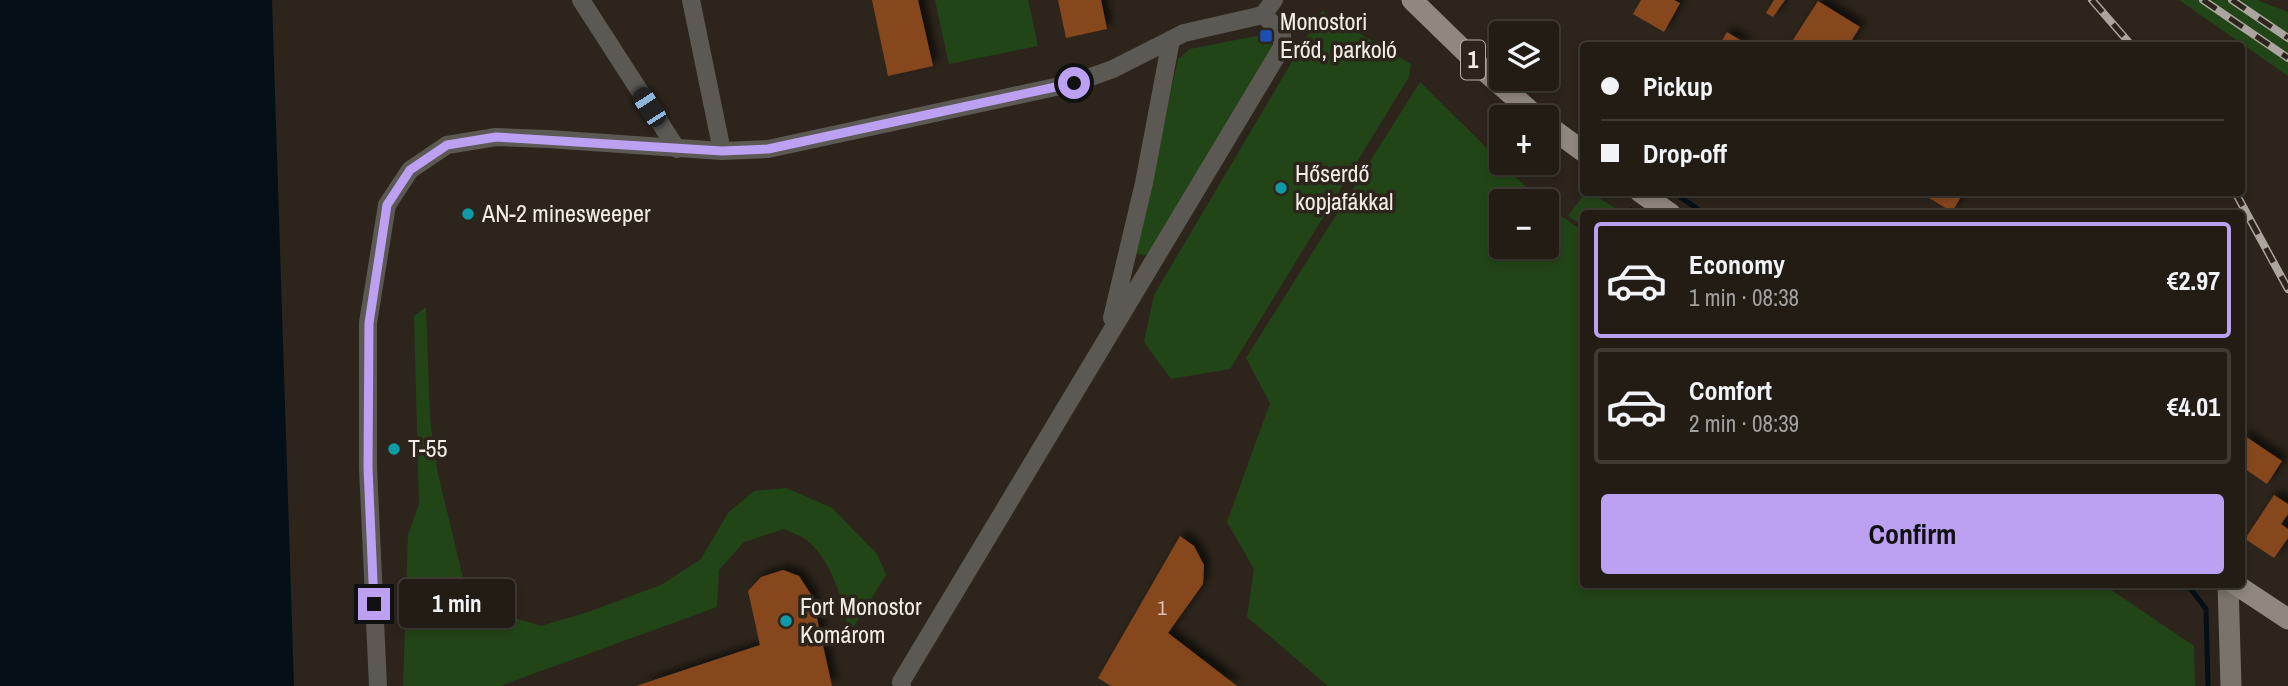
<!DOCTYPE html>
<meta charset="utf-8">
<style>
body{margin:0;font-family:"Archivo Narrow",sans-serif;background:#2a251e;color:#f1f3f6;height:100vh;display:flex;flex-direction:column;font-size:26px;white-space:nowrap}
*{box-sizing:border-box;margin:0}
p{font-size:23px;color:#a2a1a0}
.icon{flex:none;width:38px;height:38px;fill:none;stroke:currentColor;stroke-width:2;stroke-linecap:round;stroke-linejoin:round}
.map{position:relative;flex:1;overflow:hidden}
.details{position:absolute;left:1580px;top:210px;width:665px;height:378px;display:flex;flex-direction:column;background:#221c15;border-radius:7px;box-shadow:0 4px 10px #0003,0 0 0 2px #3f3a34}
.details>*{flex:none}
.banner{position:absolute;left:1580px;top:42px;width:665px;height:154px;border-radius:7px;box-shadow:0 4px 10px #0003,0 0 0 2px #3f3a34;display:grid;align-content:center;height:154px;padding:0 21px;background:#221c15}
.fabs{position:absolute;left:1489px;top:21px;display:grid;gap:14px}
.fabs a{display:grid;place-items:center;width:70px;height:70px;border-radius:7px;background:#221c15;box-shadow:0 4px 10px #0003,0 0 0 2px #3f3a34;font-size:35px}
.end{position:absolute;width:32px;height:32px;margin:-16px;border:9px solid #bca0f2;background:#111;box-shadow:0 0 0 4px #111}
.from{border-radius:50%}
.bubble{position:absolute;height:49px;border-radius:7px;background:#221c15;box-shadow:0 4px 10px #0003,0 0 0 2px #3f3a34;font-size:23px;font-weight:800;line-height:49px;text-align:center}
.car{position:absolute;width:21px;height:42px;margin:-21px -10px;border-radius:9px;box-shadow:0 0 5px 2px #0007;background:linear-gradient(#222 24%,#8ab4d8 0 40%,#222 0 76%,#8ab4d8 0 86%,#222 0)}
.banner b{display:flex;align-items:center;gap:24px;height:66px;font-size:26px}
.banner b+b{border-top:2px solid #3f3a34}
.banner i{width:18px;height:18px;background:#f1f3f6}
ul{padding:12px 0 0;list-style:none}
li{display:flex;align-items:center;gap:21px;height:116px;margin:0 14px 10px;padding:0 7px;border:4px solid #3f3a34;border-radius:7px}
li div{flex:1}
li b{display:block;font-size:26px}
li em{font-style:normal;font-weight:800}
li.active{border-color:#bca0f2}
li>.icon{width:63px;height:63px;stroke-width:1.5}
.primary-button{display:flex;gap:14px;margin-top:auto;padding:14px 21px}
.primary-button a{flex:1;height:80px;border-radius:7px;background:#bca0f2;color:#111;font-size:28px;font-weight:800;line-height:80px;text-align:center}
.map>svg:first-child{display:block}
.green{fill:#224517}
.water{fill:#040f17}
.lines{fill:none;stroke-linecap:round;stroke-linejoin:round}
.stream{stroke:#040f17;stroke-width:5}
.building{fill:#86461d;filter:url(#shadow)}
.street{stroke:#5c5853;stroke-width:18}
.secondary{stroke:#79736c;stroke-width:21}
.primary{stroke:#90887f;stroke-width:21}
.rail-casing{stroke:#aca59f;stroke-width:8}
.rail{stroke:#2d251c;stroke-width:5;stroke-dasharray:16;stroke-linecap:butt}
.route{stroke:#bca0f2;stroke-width:9}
.transit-dot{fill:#1a4fb4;stroke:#2d251c;stroke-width:2.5}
.culture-dot{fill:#0f9aa8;stroke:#2d251c;stroke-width:2.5}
.labels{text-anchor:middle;stroke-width:7;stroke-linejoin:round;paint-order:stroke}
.number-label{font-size:21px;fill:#d7c2b4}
.shield{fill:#2d251c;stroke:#b7b0aa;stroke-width:2}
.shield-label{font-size:23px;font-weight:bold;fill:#f2ece7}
.poi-label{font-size:24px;fill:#f2ece7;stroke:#2d251c;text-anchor:start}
</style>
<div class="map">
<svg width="2288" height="686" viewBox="0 0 2288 686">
<defs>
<filter id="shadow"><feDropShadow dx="6" dy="-6" stdDeviation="3.5" flood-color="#0009"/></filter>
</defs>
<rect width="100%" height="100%" fill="#2d251c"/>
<path class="green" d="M935,0H1028L1038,46L949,64Z
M2179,0H2257L2288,12V76Z
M1322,11L1411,64L1409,77L1230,369L1171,379L1144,342L1154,295Z
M1256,36L1272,44L1273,51L1149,256L1134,253L1178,59L1190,49Z
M1420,82L1540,201H1502V247H1547V206L1584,232V584L2104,585L2194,646L2195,686H1328L1247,617L1254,569L1227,522L1270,403L1246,358Z
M1585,193H1592L1622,213L1584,214V227L1568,216Z
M426,307L430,419L437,470L464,582L480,607L541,626L588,612L661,585L701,559L728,513L754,491L786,488L832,508L877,554L886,575L849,634C843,602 834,565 809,542C803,536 792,533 784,529L744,542L719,570L717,607L500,686H403L408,535L419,504L414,316Z"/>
<path class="water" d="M0,0H272L294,686H0Z"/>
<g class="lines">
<path class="stream" d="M1673,192L1705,214
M1631,210L1635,214
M2187,584L2206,609L2208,686"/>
</g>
<path class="building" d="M872,0H918L933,66L888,76Z
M1058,0H1101L1107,29L1066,38Z
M1641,0H1674L1680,3L1664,32L1633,14Z
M1774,0H1785L1773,17L1766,13Z
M1818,1L1860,27L1848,46H1789Z
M1727,32L1750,46H1719Z
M1927,192H1964L1952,212L1926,196Z
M2242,434L2282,461L2267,484L2242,467Z
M2274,495L2288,504V514L2281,524L2288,529V538L2274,558L2245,539Z
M1180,536L1194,546L1204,565L1203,584L1168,633L1237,686H1111L1098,678Z
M783,570L799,576L812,596L832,686H636L760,645L748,591L761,577Z"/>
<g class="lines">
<path class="street" d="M581,0L677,149
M691,0L722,151
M1112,318L1144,183L1171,40
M378,686L368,468V323L387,205L410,170L447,145L496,137L548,139L722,151L768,149L1074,83L1113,69L1184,33L1263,15L1274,0
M902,686L901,682L1282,47V32L1263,15"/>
<path class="secondary" d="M2228,584L2231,686"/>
<path class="primary" d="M1412,0L1487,73L1537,117
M1547,125L1584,152
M1640,192L1671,214
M2235,584L2288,619"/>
<g class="rail-casing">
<path id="rail" d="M2092,0L2132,46
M2203,0L2288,58
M2232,0L2288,38
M2235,192L2288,289"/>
</g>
<use href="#rail" class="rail"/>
</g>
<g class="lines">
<path class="route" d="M374,604L368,468L369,323L387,205L410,170L447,145L496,137L722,151L768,149L1074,83"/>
</g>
<rect class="transit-dot" x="1259" y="29" width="14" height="14" rx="3.5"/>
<g class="culture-dot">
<circle cx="1281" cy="188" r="7"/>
<circle cx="468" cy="214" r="7"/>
<circle cx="394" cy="449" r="7"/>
<circle cx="786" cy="621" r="7"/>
</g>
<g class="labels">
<g class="number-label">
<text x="1162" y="615">1</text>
</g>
<rect class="shield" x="1461" y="40.5" width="24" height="39" rx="5"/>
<g class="shield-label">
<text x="1473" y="68">1</text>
</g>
<g class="poi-label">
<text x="1280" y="30">Monostori<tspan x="1280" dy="28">Erőd, parkoló</tspan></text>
<text x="1295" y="182">Hőserdő<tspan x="1295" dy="28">kopjafákkal</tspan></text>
<text x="482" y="222">AN-2 minesweeper</text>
<text x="408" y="457">T-55</text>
<text x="800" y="615">Fort Monostor<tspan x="800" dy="28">Komárom</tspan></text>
</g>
</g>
</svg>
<div class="fabs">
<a><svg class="icon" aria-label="layers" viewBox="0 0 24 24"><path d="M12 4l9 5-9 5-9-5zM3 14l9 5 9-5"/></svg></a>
<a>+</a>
<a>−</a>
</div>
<i class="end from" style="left:1074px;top:83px"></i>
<i class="end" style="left:374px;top:604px"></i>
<div class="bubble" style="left:399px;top:579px;width:116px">1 min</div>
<i class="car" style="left:649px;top:107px;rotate:327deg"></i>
<div class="banner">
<b><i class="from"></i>Pickup</b>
<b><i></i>Drop-off</b>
</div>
<section class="details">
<ul>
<li class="active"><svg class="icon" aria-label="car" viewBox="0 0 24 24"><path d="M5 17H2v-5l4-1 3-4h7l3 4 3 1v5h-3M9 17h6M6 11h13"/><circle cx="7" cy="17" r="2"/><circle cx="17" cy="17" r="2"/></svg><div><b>Economy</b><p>1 min · 08:38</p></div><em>€2.97</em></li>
<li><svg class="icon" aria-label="car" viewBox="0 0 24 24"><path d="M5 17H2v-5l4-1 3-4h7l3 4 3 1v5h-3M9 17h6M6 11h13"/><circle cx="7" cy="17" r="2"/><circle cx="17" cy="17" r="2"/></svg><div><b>Comfort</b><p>2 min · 08:39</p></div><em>€4.01</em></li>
</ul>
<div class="primary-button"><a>Confirm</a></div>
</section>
</div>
